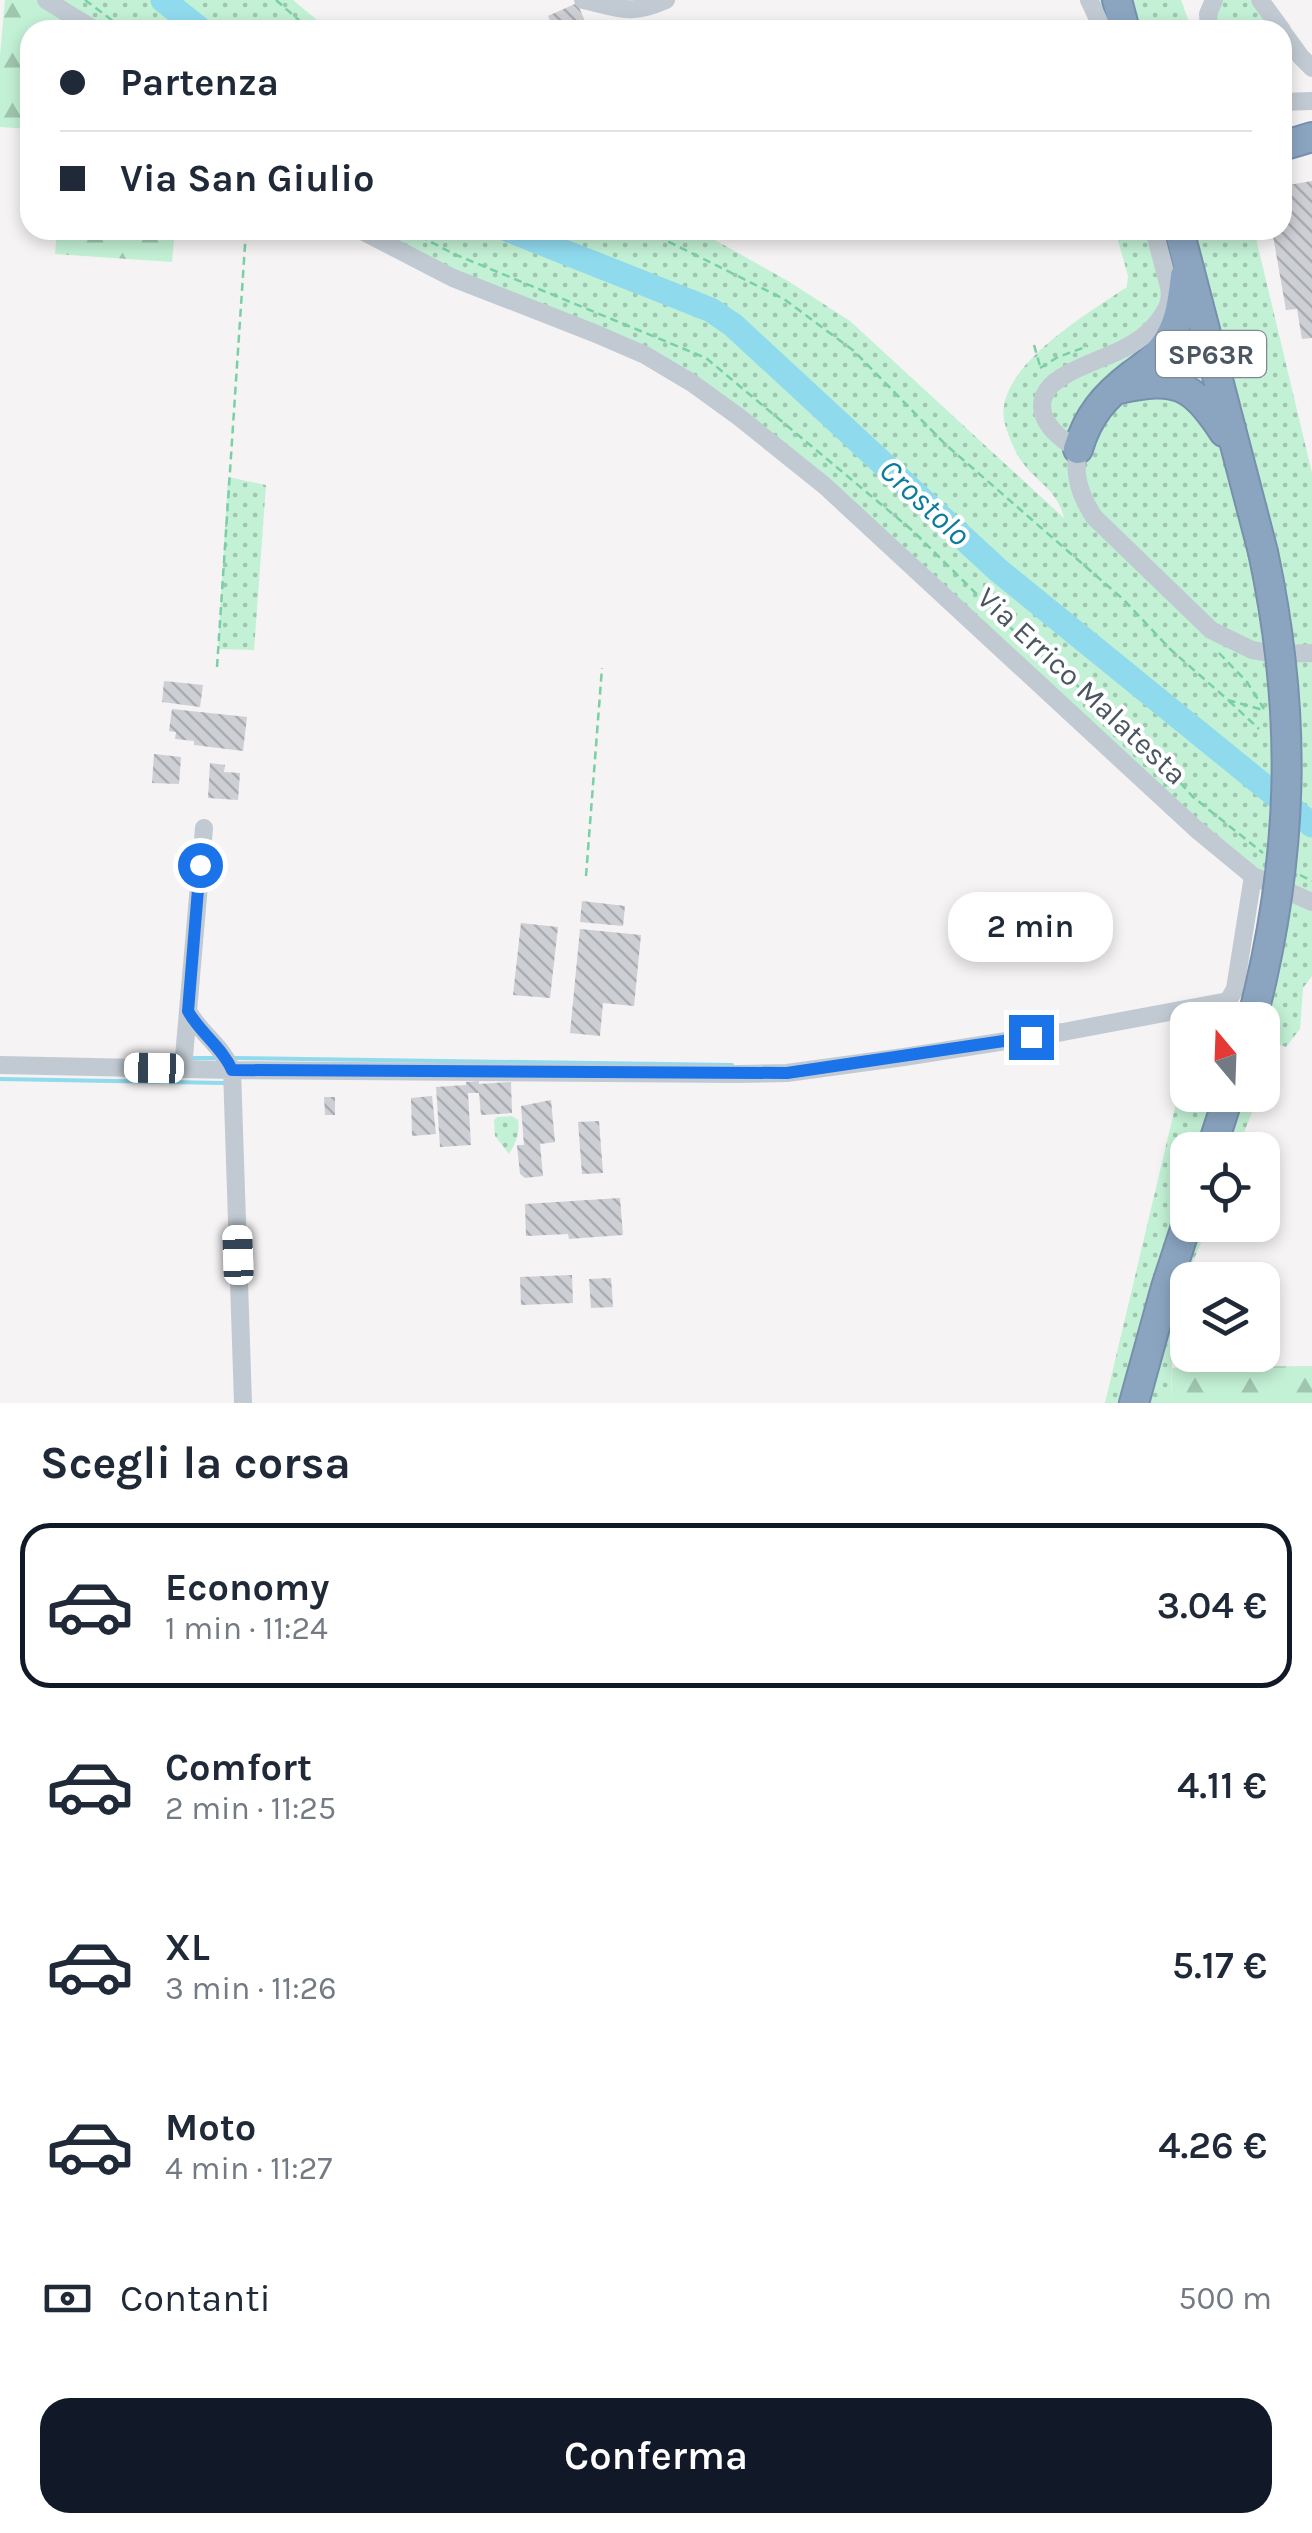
<!DOCTYPE html>
<html lang="it">
<meta charset="utf-8">
<style>
body{margin:0;font-family:Karla,sans-serif;background:#f2f2f3;color:#1f2937;height:100vh;display:flex;flex-direction:column;font-size:38px;white-space:nowrap}
*{box-sizing:border-box;margin:0}
p{font-size:32px;color:#747a83}
.icon{flex:none;width:55px;height:55px;fill:none;stroke:currentColor;stroke-width:2;stroke-linecap:round;stroke-linejoin:round}
.map{position:relative;height:1403px;overflow:hidden}
.details{display:flex;flex-direction:column;background:#fff;flex:1}
.details>*{flex:none}
.top-card{position:absolute;left:20px;top:20px;width:1272px;height:220px;border-radius:30px;box-shadow:0 5px 15px #0003;display:grid;align-content:center;height:220px;padding:0 40px;background:#fff}
.needle{width:65px;rotate:341deg}
.tools{position:absolute;left:1170px;top:1002px;display:grid;gap:20px}
.tools a{display:grid;place-items:center;width:110px;height:110px;border-radius:20px;background:#fff;box-shadow:0 5px 15px #0003;font-size:50px}
.end{position:absolute;width:45px;height:45px;margin:-22px;border:12px solid #1a73e8;background:#fff;box-shadow:0 0 0 5px #fff}
.from{border-radius:50%}
.bubble{position:absolute;height:70px;border-radius:30px;background:#fff;box-shadow:0 5px 15px #0003;font-size:32px;font-weight:600;line-height:70px;text-align:center}
.car{position:absolute;width:30px;height:60px;margin:-30px -15px;border-radius:12px;box-shadow:0 0 8px 2px #0007;background:linear-gradient(#fff 24%,#345 0 40%,#fff 0 76%,#345 0 86%,#fff 0)}
.top-card b{display:flex;align-items:center;gap:35px;height:95px;font-size:38px}
.top-card b+b{border-top:2px solid #e0e1e3}
.top-card i{width:25px;height:25px;background:#1f2937}
ul{padding:0;list-style:none}
li{display:flex;align-items:center;gap:30px;height:165px;margin:0 20px 15px;padding:0 20px;border:5px solid transparent;border-radius:30px}
li div{flex:1}
li b{display:block;font-size:38px}
li em{font-style:normal;font-weight:600}
li.on{border-color:#111827}
li>.icon{width:90px;height:90px;stroke-width:1.5}
h2{padding:0 40px;font-size:45px;line-height:120px}
.pay{display:flex;align-items:center;gap:25px;height:110px;padding:0 40px;font-size:38px}
.pay p{margin-inline-start:auto}
.action{display:flex;gap:20px;margin-top:auto;padding:20px 40px}
.action a{flex:1;height:115px;border-radius:30px;background:#111827;color:#fff;font-size:40px;font-weight:600;line-height:115px;text-align:center}
.map>svg:first-child{display:block}
.grass{fill:url(#grass-dots)}
.forest{fill:url(#forest-firs)}
.lines{fill:none;stroke-linecap:round;stroke-linejoin:round}
.stream{stroke:#90daee;stroke-width:4}
.river{stroke:#90daee;stroke-width:25}
.building{fill:url(#building-back-hatch)}
.highway-casing{stroke:#7690ad;stroke-width:32}
.path{stroke:#7ad0a6;stroke-width:2.5;stroke-dasharray:8 5;stroke-linecap:butt}
.minor{stroke:#c1cad2;stroke-width:18}
.highway{stroke:#8ba5c1;stroke-width:28}
.highway-bridge-casing{stroke:#7690ad;stroke-width:32;stroke-linecap:butt}
.highway-bridge{stroke:#8ba5c1;stroke-width:28}
.route{stroke:#1a73e8;stroke-width:12}
.labels{text-anchor:middle;stroke-width:8;stroke-linejoin:round;paint-order:stroke}
.shield{fill:#fff;stroke:#808990;stroke-width:2.5}
.shield-label{font-size:28px;font-weight:bold;fill:#4a5661}
.street-label{font-size:30px;fill:#4a5661;stroke:#fff}
.water-label{font-size:32px;font-style:italic;fill:#0c7c9b;stroke:#fff}
</style>
<div class="map">
<svg width="1312" height="1403" viewBox="0 0 1312 1403">
<defs>
<pattern id="grass-dots" width="8" height="8" patternUnits="userSpaceOnUse" patternTransform="scale(2.5)"><rect width="8" height="8" fill="#c3f1d5"/><path d="M2 2h.1M6 6h.1" fill="none" stroke="#a0c6b0" stroke-width="1.8" stroke-linecap="round"/></pattern>
<pattern id="forest-firs" width="22" height="20" patternUnits="userSpaceOnUse" patternTransform="scale(2.5)"><rect width="22" height="20" fill="#c3f1d5"/><path d="M5 1l3.5 6h-7zM16 11l3.5 6h-7z" fill="#a0c6b0"/></pattern>
<pattern id="building-back-hatch" width="6" height="6" patternUnits="userSpaceOnUse" patternTransform="scale(2.5)"><rect width="6" height="6" fill="#cdcfd5"/><path d="M-1 5l2 2M0 0l6 6M5-1l2 2" fill="none" stroke="#a8abb0"/></pattern>
</defs>
<rect width="100%" height="100%" fill="#f5f3f3"/>
<path class="grass" d="M52,0H293L329,30H102Z
M1089,0H1181L1192,30H1103Z
M1218,0H1250L1273,30H1226L1211,27Z
M365,230H697L788,281L850,321L1064,518C1057,488 1033,481 1018,456C1013,447 1006,430 1004,420C995,367 1090,312 1127,287L1128,276L1115,230H1254L1312,473V898L1258,876L691,378Z
M228,477L266,485L254,650L218,649Z
M1292,899L1312,907V976L1303,988L1300,1029L1286,1047L1266,1041L1263,1048V1027L1272,994Z
M1187,1057L1188,1095H1217L1201,1150H1188L1187,1188L1132,1356L1120,1403H1105Z
M1241,1095H1259L1237,1150H1223Z
M512,1116L518,1120C520,1133 516,1143 509,1154L495,1136L494,1120L497,1117Z
M1198,1225H1208L1173,1311L1171,1403H1147L1163,1333Z"/>
<path class="forest" d="M5,0H52L102,30H30V129L0,127V56Z
M57,230H175L172,262L55,254Z
M1312,1366V1403H1171L1172,1368Z"/>
<g class="lines">
<path class="stream" d="M189,1058H220
M234,1058L732,1065
M0,1079L224,1083"/>
<path class="river" d="M163,0L201,30
M509,230L711,310L733,325L998,570L1312,825"/>
</g>
<path class="building" d="M577,3L589,30H555L548,16Z
M1312,181V338L1302,339L1297,309L1286,310L1272,230H1282V186Z
M164,681L203,685L200,707L162,702Z
M172,709L247,717L243,751L194,745V741L175,739L176,732L169,731Z
M154,754L181,757L179,784L152,783Z
M210,763L225,765L224,772L240,773L238,800L208,798Z
M582,901L625,906L623,926L580,922Z
M521,923L558,927L550,998L513,995Z
M580,929L641,935L634,1006L603,1003L600,1036L570,1033Z
M479,1081V1084L511,1082L512,1113L481,1115L479,1093H468L471,1145L440,1147L436,1087L466,1085V1082Z
M432,1096L436,1134L412,1136L411,1098Z
M324,1097H335V1115H325Z
M551,1100L555,1142L540,1144L543,1176L525,1178L520,1174L517,1145H524L521,1106Z
M599,1121L603,1173L582,1174L578,1122Z
M620,1198L623,1235L569,1239L568,1234L526,1236L525,1204Z
M572,1275L573,1303L521,1305L520,1277Z
M611,1278L613,1307L591,1308L589,1279Z"/>
<g class="lines">
<g class="highway-casing">
<path id="highway" d="M1117,0L1125,30
M1282,146L1312,137
M1179,230L1263,552
M1119,389C1177,376 1192,384 1224,432
M1078,449C1088,415 1105,396 1132,375C1143,367 1154,360 1162,349C1179,328 1182,303 1185,276
M1211,1150L1229,1095
M1134,1403L1166,1287L1188,1220"/>
</g>
<path class="path" d="M85,0L125,30
M276,0L310,30
M408,230L454,254L706,358L913,531L1022,639L1143,741L1193,797L1263,853
M645,230L784,299L854,351L945,444L1124,600L1170,649L1228,700L1263,710
M1034,345L1040,366
M1040,368L1058,357L1088,346
M1219,653L1247,682L1264,709
M217,667L246,230
M1229,701L1259,729
M1143,759V742
M1300,875L1312,881
M586,876L602,668"/>
<path class="minor" d="M46,0L95,30
M583,0C620,8 629,16 666,0
M1089,0L1103,30
M1260,0L1282,30
M1209,30L1208,14L1214,0
M1282,31L1301,57L1312,68
M1282,102L1312,101
M360,230L453,278L594,333L645,355L692,383L739,417L825,486L1196,829L1253,876L1312,902
M1154,230L1169,287C1172,302 1166,311 1157,323C1131,354 1094,357 1062,377C1023,401 1048,434 1078,449C1073,475 1080,495 1094,517L1211,630L1252,650L1276,654L1312,653
M188,1011C200,1033 222,1046 232,1070L243,1403
M0,1065L232,1070L737,1074L787,1073L904,1057L1063,1032L1228,1001L1235,989L1253,876
M183,1068L204,828"/>
<use href="#highway" class="highway"/>
<g class="highway-bridge-casing">
<path id="highway-bridge" d="M1252,1020C1294,858 1298,716 1263,552"/>
</g>
<use href="#highway-bridge" class="highway-bridge"/>
</g>
<g class="lines">
<path class="route" d="M200,865L188,1011C200,1033 222,1047 232,1070L787,1073L1031,1037"/>
</g>
<g class="labels">
<rect class="shield" x="1156" y="331" width="110" height="46" rx="8"/>
<g class="shield-label">
<text x="1211" y="364">SP63R</text>
</g>
<g class="street-label">
<text transform="translate(1082 686) rotate(43)" y="10">Via Errico Malatesta</text>
</g>
<g class="water-label">
<text transform="translate(925 502) rotate(43)" y="11">Crostolo</text>
</g>
</g>
</svg>
<div class="tools">
<a><svg class="needle" viewBox="-14 -14 28 28"><path d="M0-13l5 13h-10z" fill="#e53935"/><path d="M0 13l5-13h-10z" fill="#747a83"/></svg></a>
<a><svg class="icon" aria-label="locate" viewBox="0 0 24 24"><circle cx="12" cy="12" r="6"/><path d="M12 2v4M12 18v4M2 12h4M18 12h4"/></svg></a>
<a><svg class="icon" aria-label="layers" viewBox="0 0 24 24"><path d="M12 4l9 5-9 5-9-5zM3 14l9 5 9-5"/></svg></a>
</div>
<i class="end from" style="left:200px;top:865px"></i>
<i class="end" style="left:1031px;top:1037px"></i>
<div class="bubble" style="left:948px;top:892px;width:165px">2 min</div>
<i class="car" style="left:154px;top:1068px;rotate:271deg"></i>
<i class="car" style="left:238px;top:1255px;rotate:358deg"></i>
<div class="top-card">
<b><i class="from"></i>Partenza</b>
<b><i></i>Via San Giulio</b>
</div>
</div>
<section class="details">
<h2>Scegli la corsa</h2>
<ul>
<li class="on"><svg class="icon" aria-label="car" viewBox="0 0 24 24"><path d="M5 17H2v-5l4-1 3-4h7l3 4 3 1v5h-3M9 17h6M6 11h13"/><circle cx="7" cy="17" r="2"/><circle cx="17" cy="17" r="2"/></svg><div><b>Economy</b><p>1 min · 11:24</p></div><em>3.04 €</em></li>
<li><svg class="icon" aria-label="car" viewBox="0 0 24 24"><path d="M5 17H2v-5l4-1 3-4h7l3 4 3 1v5h-3M9 17h6M6 11h13"/><circle cx="7" cy="17" r="2"/><circle cx="17" cy="17" r="2"/></svg><div><b>Comfort</b><p>2 min · 11:25</p></div><em>4.11 €</em></li>
<li><svg class="icon" aria-label="car" viewBox="0 0 24 24"><path d="M5 17H2v-5l4-1 3-4h7l3 4 3 1v5h-3M9 17h6M6 11h13"/><circle cx="7" cy="17" r="2"/><circle cx="17" cy="17" r="2"/></svg><div><b>XL</b><p>3 min · 11:26</p></div><em>5.17 €</em></li>
<li><svg class="icon" aria-label="car" viewBox="0 0 24 24"><path d="M5 17H2v-5l4-1 3-4h7l3 4 3 1v5h-3M9 17h6M6 11h13"/><circle cx="7" cy="17" r="2"/><circle cx="17" cy="17" r="2"/></svg><div><b>Moto</b><p>4 min · 11:27</p></div><em>4.26 €</em></li>
</ul>
<div class="pay"><svg class="icon" aria-label="cash" viewBox="0 0 24 24"><path d="M3 7h18v10H3z"/><circle cx="12" cy="12" r="2"/></svg>Contanti<p>500 m</p></div>
<div class="action"><a>Conferma</a></div>
</section>
